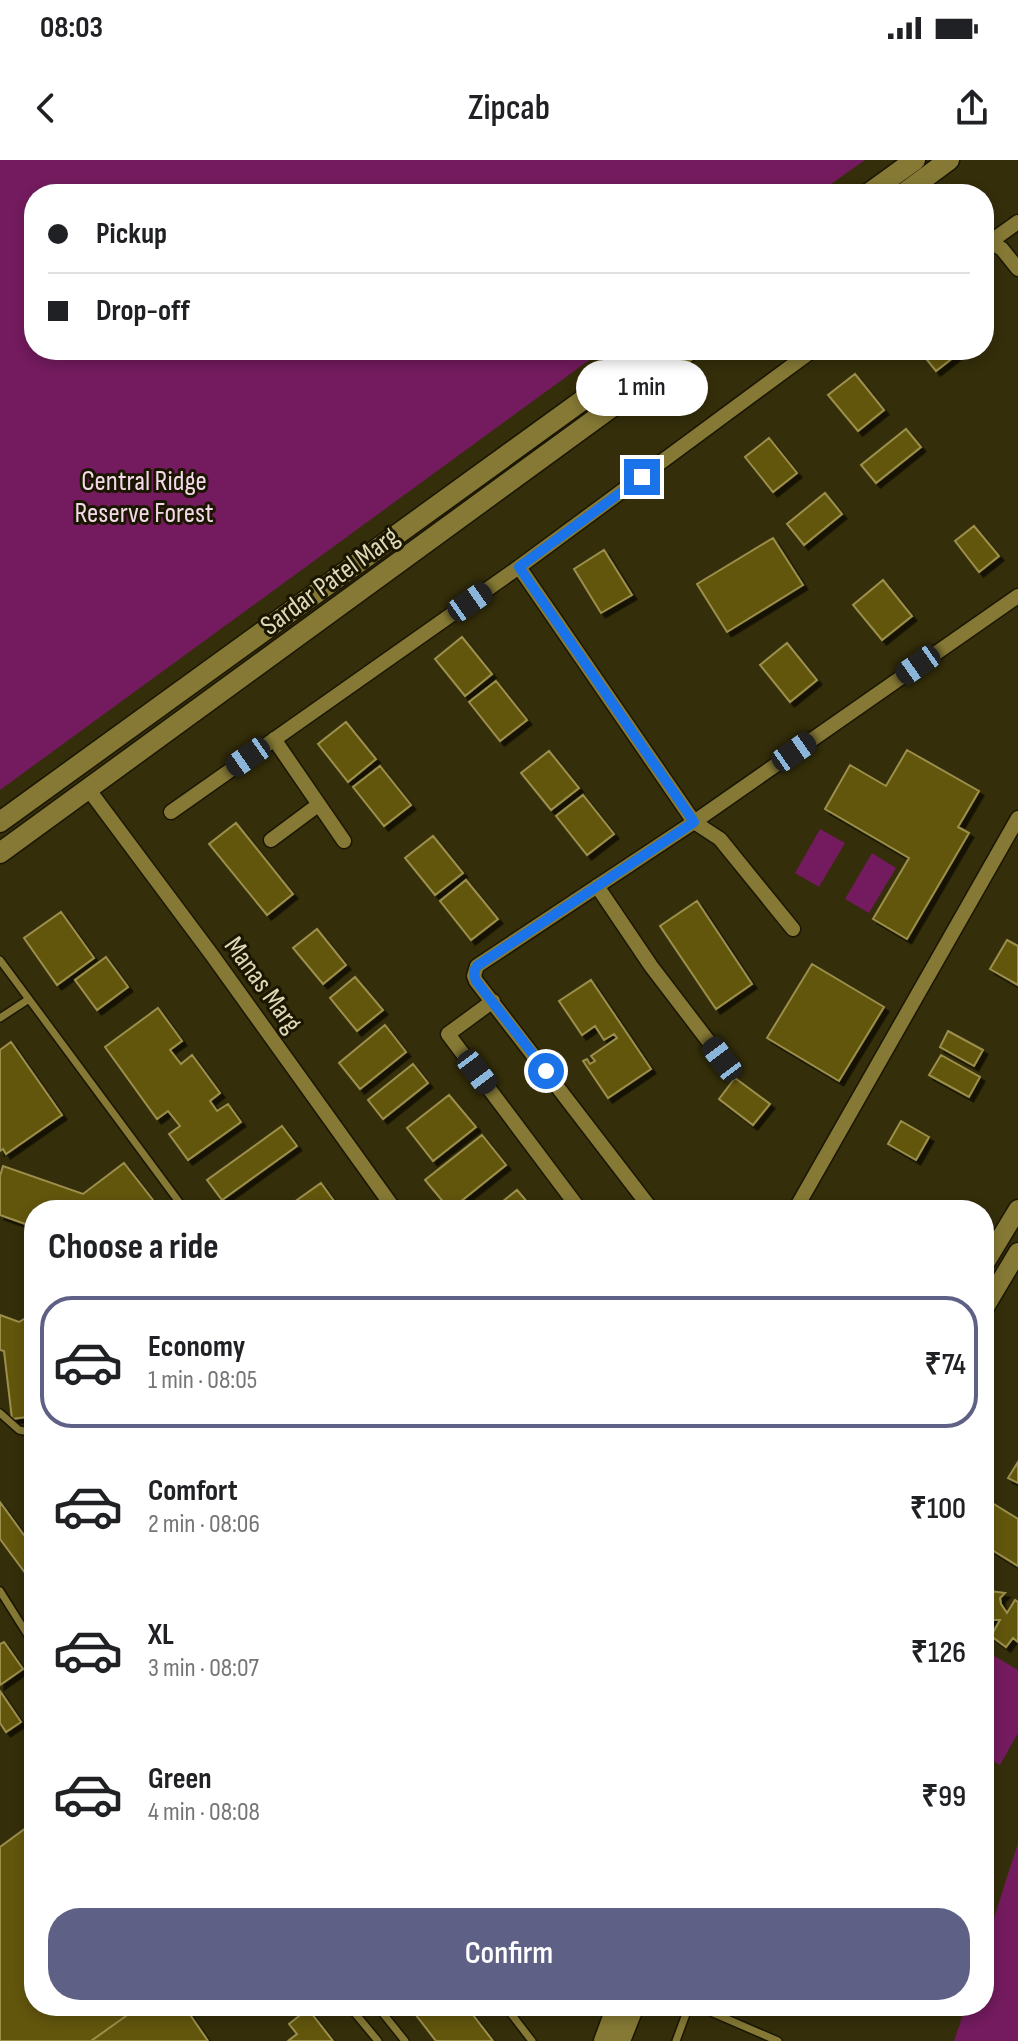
<!DOCTYPE html>
<meta charset="utf-8">
<style>
body{margin:0;font-family:"Sofia Sans Condensed",sans-serif;background:#f6f6f6;color:#202124;height:100vh;display:flex;flex-direction:column;font-size:30px;white-space:nowrap}
*{box-sizing:border-box;margin:0}
p{font-size:26px;color:#757577}
.icon{flex:none;width:44px;height:44px;fill:none;stroke:currentColor;stroke-width:2;stroke-linecap:round;stroke-linejoin:round}
.map{position:relative;flex:1;overflow:hidden}
.details{position:absolute;left:24px;top:1040px;width:970px;height:816px;display:flex;flex-direction:column;background:#fff;border-radius:32px;box-shadow:0 4px 12px #0003}
.details>*{flex:none}
.top-card{position:absolute;left:24px;top:24px;width:970px;height:176px;border-radius:32px;box-shadow:0 4px 12px #0003;display:grid;align-content:center;height:176px;padding:0 24px;background:#fff}
.end{position:absolute;width:36px;height:36px;margin:-18px;border:10px solid #1a73e8;background:#fff;box-shadow:0 0 0 4px #fff}
.from{border-radius:50%}
.bubble{position:absolute;height:56px;border-radius:28px;background:#fff;box-shadow:0 4px 12px #0003;font-size:26px;font-weight:600;line-height:56px;text-align:center}
.car{position:absolute;width:24px;height:48px;margin:-24px -12px;border-radius:10px;box-shadow:0 0 6px 2px #0007;background:linear-gradient(#222 24%,#8ab4d8 0 40%,#222 0 76%,#8ab4d8 0 86%,#222 0)}
.top-card b{display:flex;align-items:center;gap:28px;height:76px;font-size:30px}
.top-card b+b{border-top:2px solid #e0e0e0}
.top-card i{width:20px;height:20px;background:#202124}
ul{padding:0;list-style:none}
li{display:flex;align-items:center;gap:24px;height:132px;margin:0 16px 12px;padding:0 8px;border:4px solid transparent;border-radius:32px}
li div{flex:1}
li b{display:block;font-size:30px}
li em{font-style:normal;font-weight:600}
li.on{border-color:#5e6185}
li>.icon{width:72px;height:72px;stroke-width:1.5}
h2{padding:0 24px;font-size:36px;line-height:96px}
.button{display:flex;gap:16px;margin-top:auto;padding:16px 24px}
.button a{flex:1;height:92px;border-radius:32px;background:#5e6185;color:#fff;font-size:32px;font-weight:600;line-height:92px;text-align:center}
.status{display:flex;justify-content:space-between;align-items:center;height:56px;padding:0 40px;background:#fff;direction:ltr}
.status svg{height:22px;fill:currentColor}
header{display:flex;justify-content:space-between;align-items:center;height:104px;padding:0 24px;background:#fff;font-size:36px;font-weight:600}
.map>svg:first-child{display:block}
.green{fill:#731b5e}
.building{fill:#62560c;stroke:#9b8f4c;stroke-width:2;filter:url(#shadow)}
.lines{fill:none;stroke-linecap:round;stroke-linejoin:round}
.service-casing{stroke:#1a1603;stroke-width:10}
.minor-casing{stroke:#1a1603;stroke-width:17}
.tertiary-casing{stroke:#1a1603;stroke-width:21}
.secondary-casing{stroke:#1a1603;stroke-width:23}
.service{stroke:#857935;stroke-width:7}
.minor{stroke:#857935;stroke-width:14}
.tertiary{stroke:#857935;stroke-width:18}
.secondary{stroke:#857935;stroke-width:20}
.route{stroke:#1a73e8;stroke-width:10}
.labels{text-anchor:middle;stroke-width:6;stroke-linejoin:round;paint-order:stroke}
.park-label{font-size:28px;fill:#f3d9e9;stroke:#1b1600}
.street-label{font-size:28px;fill:#ded8b7;stroke:#1b1600}
</style>
<div class="status"><b>08:03</b><svg viewBox="0 0 49 12"><path d="M0 12V9h3v3zM5 12V6h3v6zM10 12V3h3v9zM15 12V0h3v12zM26 1h20v11H26zM47 4h2v5h-2z"/></svg></div>
<header><svg class="icon" aria-label="back" viewBox="0 0 24 24"><path d="M15 5l-7 7 7 7"/></svg>Zipcab<svg class="icon" aria-label="share" viewBox="0 0 24 24"><path d="M12 15V3M7 8l5-5 5 5M5 13v7h14v-7"/></svg></header>
<div class="map">
<svg width="1018" height="1881" viewBox="0 0 1018 1881">
<defs>
<filter id="shadow"><feDropShadow dx="4.5" dy="4.5" stdDeviation="0" flood-color="#0009"/></filter>
</defs>
<rect width="100%" height="100%" fill="#342e0a"/>
<path class="green" d="M0,0H865L817,34H34V190H603L0,630Z
M820,669L845,683L819,727L795,713Z
M872,693L896,708L869,753L845,739Z
M984,1490L1018,1510V1573L1000,1605L984,1596Z
M1018,1683V1881H954L966,1846H984V1789Z"/>
<path class="building" d="M919,190H963L936,211Z
M855,214L884,250L858,271L828,235Z
M906,269L921,287L876,323L861,305Z
M769,278L797,313L773,332L745,297Z
M825,333L842,354L804,385L787,364Z
M974,366L999,396L979,412L955,381Z
M773,378L803,425L727,472L697,424Z
M604,390L632,435L601,453L574,409Z
M883,420L912,456L882,480L853,445Z
M462,477L492,514L465,536L435,499Z
M787,483L817,520L790,542L760,505Z
M496,521L527,560L500,581L469,542Z
M346,562L376,599L348,622L318,584Z
M907,590L979,631L958,667L969,673L907,779L873,759L909,698L825,649L850,605L886,626Z
M549,591L579,628L551,650L521,613Z
M380,606L411,645L384,666L353,627Z
M583,635L614,674L587,695L556,656Z
M236,663L293,734L267,755L209,684Z
M433,676L463,713L435,735L405,698Z
M466,720L498,759L471,780L440,741Z
M697,741L752,824L716,849L660,766Z
M61,752L94,798L57,825L24,778Z
M317,769L346,805L323,824L293,788Z
M1007,780L1018,786V825L990,809Z
M106,797L128,827L97,850L75,820Z
M812,804L884,847L839,921L767,878Z
M355,817L383,850L357,871L330,838Z
M591,820L651,909L608,938L583,901L587,899L590,904L595,901L591,896L617,878L614,874L604,880L595,866L582,875L559,841Z
M158,848L182,881L170,890L181,904L192,895L220,933L210,941L217,951L228,944L241,962L188,1000L169,974L180,966L168,951L157,959L105,887Z
M385,865L406,892L360,929L339,903Z
M948,871L983,890L974,906L940,887Z
M11,882L62,955L6,994L3,989L0,991V890Z
M941,895L980,917L969,937L929,915Z
M413,904L428,923L383,959L368,940Z
M735,918L770,944L753,965L719,939Z
M449,935L476,967L433,1001L407,968Z
M901,961L929,977L916,1000L888,984Z
M282,966L297,986L222,1040L207,1020Z
M482,975L506,1005L450,1050L425,1020Z
M124,1003L153,1040L140,1050H34V1067L0,1055V1016L3,1006L83,1034Z
M321,1023L334,1041L323,1050H283Z
M517,1030L534,1050H494L493,1049Z
M34,1153V1256L12,1259L4,1191L0,1190V1155L19,1162Z
M1018,1302V1323L1008,1318Z
M989,1341L1018,1359V1406L984,1385V1350Z
M0,1342L34,1389V1425L0,1379Z
M990,1431L1005,1433L1000,1438L1001,1444L1007,1453L1015,1440L1018,1442V1482L1013,1478L1006,1487L991,1476L1000,1460H984V1432Z
M4,1482L23,1509L0,1525V1484Z
M0,1531L21,1562L6,1572L0,1563Z
M30,1665L34,1671V1846H140L91,1881H0V1687Z
M140,1846H184L208,1881H91Z
M409,1846H466L493,1881H436Z
M308,1849L333,1881H288L297,1874L289,1864Z"/>
<g class="lines">
<g class="service-casing">
<path id="service" d="M0,800L185,1050
M0,858L29,839
M0,1253L19,1270L34,1273
M0,1431L34,1485
M349,1846L378,1881
M377,1846L405,1881
M505,1846L532,1881
M697,1846L778,1881
M676,1881L689,1846"/>
</g>
<g class="minor-casing">
<path id="minor" d="M984,78L1002,89L1018,109
M990,82L1018,62
M519,407L694,662L720,679L793,769
M274,579L344,681
M89,630L212,795L395,1050
M171,652L519,407L813,190
M271,680L318,645
M597,726L651,806L722,899L729,902
M493,841L448,874L580,1050
M652,1050L476,821L474,816L477,806L694,662L1018,436
M795,1050L1018,658"/>
</g>
<g class="tertiary-casing">
<path id="tertiary" d="M984,1105L1018,1049
M984,1149L1018,1092
M603,1881L616,1846
M621,1881L635,1846"/>
</g>
<g class="secondary-casing">
<path id="secondary" d="M868,34L915,0
M903,34L949,0
M0,662L652,190
M0,693L690,190"/>
</g>
<use href="#service" class="service"/>
<use href="#minor" class="minor"/>
<use href="#tertiary" class="tertiary"/>
<use href="#secondary" class="secondary"/>
</g>
<g class="lines">
<path class="route" d="M546,911L476,821C474,815 473,811 477,806L694,662L519,407L642,317"/>
</g>
<g class="labels">
<g class="park-label">
<text x="144" y="330">Central Ridge<tspan x="144" dy="32">Reserve Forest</tspan></text>
</g>
<g class="street-label">
<text transform="translate(329 420) rotate(-36)" y="10">Sardar Patel Marg</text>
<text transform="translate(264 824) rotate(54)" y="10">Manas Marg</text>
</g>
</g>
</svg>
<i class="end from" style="left:546px;top:911px"></i>
<i class="end" style="left:642px;top:317px"></i>
<div class="bubble" style="left:576px;top:200px;width:132px">1 min</div>
<i class="car" style="left:470px;top:442px;rotate:55deg"></i>
<i class="car" style="left:918px;top:505px;rotate:235deg"></i>
<i class="car" style="left:794px;top:592px;rotate:55deg"></i>
<i class="car" style="left:248px;top:597px;rotate:235deg"></i>
<i class="car" style="left:722px;top:899px;rotate:323deg"></i>
<i class="car" style="left:477px;top:912px;rotate:143deg"></i>
<div class="top-card">
<b><i class="from"></i>Pickup</b>
<b><i></i>Drop-off</b>
</div>
<section class="details">
<h2>Choose a ride</h2>
<ul>
<li class="on"><svg class="icon" aria-label="car" viewBox="0 0 24 24"><path d="M5 17H2v-5l4-1 3-4h7l3 4 3 1v5h-3M9 17h6M6 11h13"/><circle cx="7" cy="17" r="2"/><circle cx="17" cy="17" r="2"/></svg><div><b>Economy</b><p>1 min · 08:05</p></div><em>₹74</em></li>
<li><svg class="icon" aria-label="car" viewBox="0 0 24 24"><path d="M5 17H2v-5l4-1 3-4h7l3 4 3 1v5h-3M9 17h6M6 11h13"/><circle cx="7" cy="17" r="2"/><circle cx="17" cy="17" r="2"/></svg><div><b>Comfort</b><p>2 min · 08:06</p></div><em>₹100</em></li>
<li><svg class="icon" aria-label="car" viewBox="0 0 24 24"><path d="M5 17H2v-5l4-1 3-4h7l3 4 3 1v5h-3M9 17h6M6 11h13"/><circle cx="7" cy="17" r="2"/><circle cx="17" cy="17" r="2"/></svg><div><b>XL</b><p>3 min · 08:07</p></div><em>₹126</em></li>
<li><svg class="icon" aria-label="car" viewBox="0 0 24 24"><path d="M5 17H2v-5l4-1 3-4h7l3 4 3 1v5h-3M9 17h6M6 11h13"/><circle cx="7" cy="17" r="2"/><circle cx="17" cy="17" r="2"/></svg><div><b>Green</b><p>4 min · 08:08</p></div><em>₹99</em></li>
</ul>
<div class="button"><a>Confirm</a></div>
</section>
</div>
